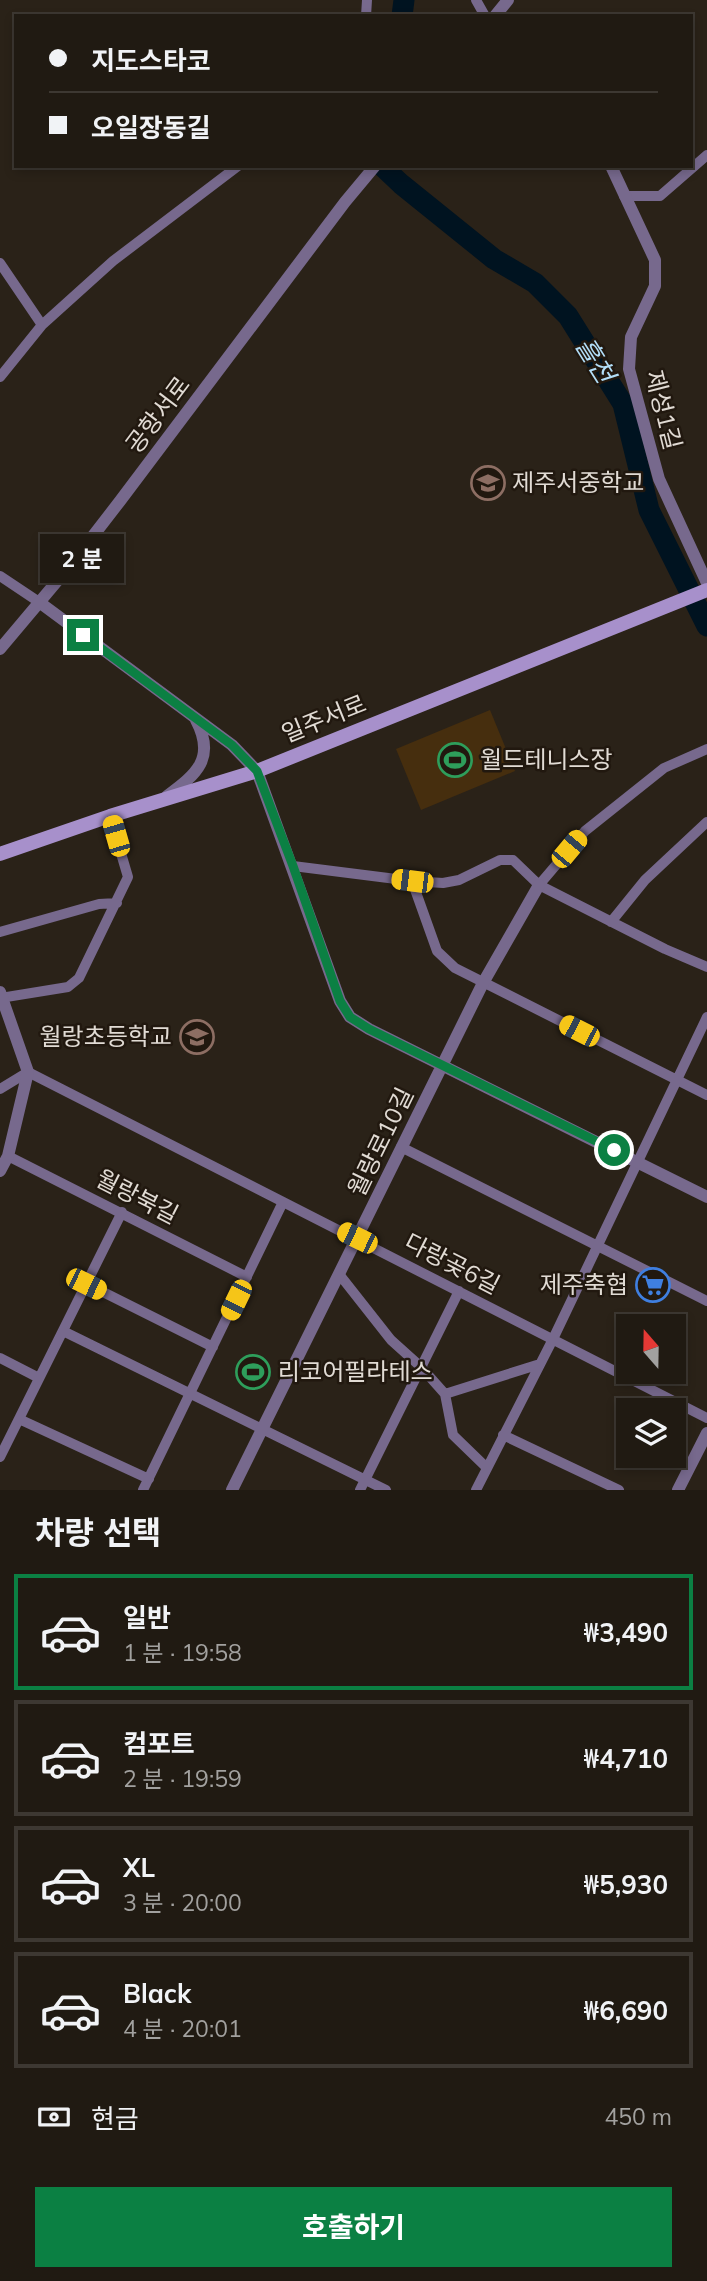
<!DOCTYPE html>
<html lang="ko">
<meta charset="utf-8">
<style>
body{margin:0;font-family:Mulish,"Noto Sans KR",sans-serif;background:#28231b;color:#f1f3f6;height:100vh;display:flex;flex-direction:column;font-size:26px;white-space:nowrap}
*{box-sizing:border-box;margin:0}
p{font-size:23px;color:#a2a19f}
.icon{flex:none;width:38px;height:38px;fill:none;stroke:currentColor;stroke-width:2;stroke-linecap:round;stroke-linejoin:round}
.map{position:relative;height:1490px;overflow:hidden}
.panel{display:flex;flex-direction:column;background:#201a12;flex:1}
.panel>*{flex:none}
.hud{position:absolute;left:14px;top:14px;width:679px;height:154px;border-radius:0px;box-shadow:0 4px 10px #0003,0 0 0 2px #3d3832;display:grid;align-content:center;height:154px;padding:0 35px;background:#201a12}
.needle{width:46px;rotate:340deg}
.fabs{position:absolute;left:616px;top:1314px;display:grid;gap:14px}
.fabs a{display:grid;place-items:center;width:70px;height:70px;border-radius:0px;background:#201a12;box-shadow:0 4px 10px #0003,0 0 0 2px #3d3832;font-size:35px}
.end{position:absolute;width:32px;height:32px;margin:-16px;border:9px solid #0b8043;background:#fff;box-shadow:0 0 0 4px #fff}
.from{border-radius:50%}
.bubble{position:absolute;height:49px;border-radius:0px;background:#201a12;box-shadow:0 4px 10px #0003,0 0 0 2px #3d3832;font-size:23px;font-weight:700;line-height:49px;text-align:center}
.car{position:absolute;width:21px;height:42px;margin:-21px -10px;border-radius:9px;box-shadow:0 0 5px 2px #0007;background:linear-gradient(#f5c518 24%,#345 0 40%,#f5c518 0 76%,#345 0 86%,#f5c518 0)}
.hud b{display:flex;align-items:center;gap:24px;height:66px;font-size:26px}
.hud b+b{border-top:2px solid #3d3832}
.hud i{width:18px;height:18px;background:#f1f3f6}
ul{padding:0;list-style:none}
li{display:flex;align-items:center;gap:21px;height:116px;margin:0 14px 10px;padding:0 21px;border:4px solid #3d3832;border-radius:0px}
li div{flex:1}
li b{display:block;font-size:26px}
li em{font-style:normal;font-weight:700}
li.selected{border-color:#0b8043}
li>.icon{width:63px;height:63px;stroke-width:1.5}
h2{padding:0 35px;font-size:32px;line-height:84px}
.pay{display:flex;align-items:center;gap:18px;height:77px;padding:0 35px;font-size:26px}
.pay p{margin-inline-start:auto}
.cta{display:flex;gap:14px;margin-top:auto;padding:14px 35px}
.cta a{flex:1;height:80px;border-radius:0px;background:#0b8043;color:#fff;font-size:28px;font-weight:700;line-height:80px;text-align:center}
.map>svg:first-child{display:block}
.green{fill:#462e0e}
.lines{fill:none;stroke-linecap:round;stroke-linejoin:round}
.river{stroke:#001320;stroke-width:21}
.minor{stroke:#77698d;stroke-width:10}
.tertiary{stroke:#77698d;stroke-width:12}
.secondary{stroke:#a790cb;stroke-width:14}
.route{stroke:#0b8043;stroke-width:9}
.labels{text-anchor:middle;stroke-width:5;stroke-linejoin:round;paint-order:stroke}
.street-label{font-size:24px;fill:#e1dbd4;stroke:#21180f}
.poi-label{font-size:24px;fill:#e1dbd4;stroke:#21180f;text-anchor:start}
.water-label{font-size:26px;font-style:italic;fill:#b2def8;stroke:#21180f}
</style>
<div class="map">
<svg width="707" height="1490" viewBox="0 0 707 1490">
<rect width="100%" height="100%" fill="#2a2218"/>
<path class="green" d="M490,710L515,771L421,810L396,749Z"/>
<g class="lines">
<path class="river" d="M402,16L404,0
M382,166L401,184L494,259L535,283L568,316L623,404L649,510L707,626"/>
<path class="minor" d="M476,0L485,16
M366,16L367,0
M624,196H660L707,155
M0,263L42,325
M0,377L42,325L113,261L238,166
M0,576L39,602
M293,866L412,881L443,883L459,880L500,860H513L539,885L665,949L707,967
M412,881L437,951L455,968L707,1095
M539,885L585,831L664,768L707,749
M611,922L645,880L707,822
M0,932L99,904L117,903
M0,998L68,987L79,978L128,877L110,816
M0,1089L28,1072L707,1418
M401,1147L707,1301
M8,1156L247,1277
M339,1274L391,1340L421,1367L445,1394
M87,1284L213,1347
M63,1331L386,1490
M0,1358L39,1378
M19,1419L149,1479
M503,1435L619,1490
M0,1457L122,1212
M487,1468L453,1435L445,1394L540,1364
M143,1490L283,1202
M360,1490L459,1291
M476,1490L553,1339L707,1017"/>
<path class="tertiary" d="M495,16L508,0
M611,166L655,260V286L631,337L629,369L659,479L707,583
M39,602L232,745L257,771L340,1001L350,1017L369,1029L707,1197
M0,649L69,567L120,501L345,202L375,166
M167,796C197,774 216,758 196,720
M0,992L28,1072L8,1156L0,1171
M232,1490L483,983L539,885
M678,1490L707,1433"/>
<path class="secondary" d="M0,854L110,816L257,771L707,590"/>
</g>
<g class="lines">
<path class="route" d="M83,635L232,745L257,771L293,866L340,1001L350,1017L369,1029L614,1150"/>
</g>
<defs>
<g id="school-ring" transform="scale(1.75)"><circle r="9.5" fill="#21180f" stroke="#8d6e63" stroke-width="1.5"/><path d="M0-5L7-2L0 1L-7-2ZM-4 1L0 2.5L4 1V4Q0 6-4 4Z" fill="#8d6e63"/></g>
<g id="stadium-ring" transform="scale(1.75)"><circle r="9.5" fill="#21180f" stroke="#2e9e5b" stroke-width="1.5"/><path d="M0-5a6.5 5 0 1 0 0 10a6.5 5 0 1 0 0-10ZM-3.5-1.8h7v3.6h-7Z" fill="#2e9e5b"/></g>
<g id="supermarket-ring" transform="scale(1.75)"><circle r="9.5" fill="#21180f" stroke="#3f7fe0" stroke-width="1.5"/><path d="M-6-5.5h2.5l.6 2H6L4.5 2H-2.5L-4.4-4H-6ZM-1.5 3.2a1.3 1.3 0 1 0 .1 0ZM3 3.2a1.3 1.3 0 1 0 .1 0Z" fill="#3f7fe0"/></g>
</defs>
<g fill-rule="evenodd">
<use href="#school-ring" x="488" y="483"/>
<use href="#stadium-ring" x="455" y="760"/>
<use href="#school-ring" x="197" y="1037"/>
<use href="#supermarket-ring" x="653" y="1285"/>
<use href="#stadium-ring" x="253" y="1372"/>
</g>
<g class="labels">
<g class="street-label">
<text transform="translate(663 410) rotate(76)" y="8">제성1길</text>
<text transform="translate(158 415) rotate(-53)" y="8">공항서로</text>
<text transform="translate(324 719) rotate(-22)" y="8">일주서로</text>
<text transform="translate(381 1142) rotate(-64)" y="8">월랑로10길</text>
<text transform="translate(137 1197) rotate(27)" y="8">월랑북길</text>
<text transform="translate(452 1264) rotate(27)" y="8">다랑곶6길</text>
</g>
<g class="poi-label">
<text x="512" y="491">제주서중학교</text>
<text x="480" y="768">월드테니스장</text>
<text x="172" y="1045" text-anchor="end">월랑초등학교</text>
<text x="628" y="1293" text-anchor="end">제주축협</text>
<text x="278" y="1380">리코어필라테스</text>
</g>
<g class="water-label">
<text transform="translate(595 360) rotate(58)" y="9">흘천</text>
</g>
</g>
</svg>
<div class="fabs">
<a><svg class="needle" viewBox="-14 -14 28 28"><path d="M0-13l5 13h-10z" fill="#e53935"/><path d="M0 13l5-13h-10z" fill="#a2a19f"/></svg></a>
<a><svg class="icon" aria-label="layers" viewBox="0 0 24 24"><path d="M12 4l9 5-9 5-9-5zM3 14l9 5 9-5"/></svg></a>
</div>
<i class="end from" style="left:614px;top:1150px"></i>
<i class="end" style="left:83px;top:635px"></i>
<div class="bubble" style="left:40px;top:534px;width:84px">2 분</div>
<i class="car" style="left:116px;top:836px;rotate:344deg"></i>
<i class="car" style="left:569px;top:849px;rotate:40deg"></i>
<i class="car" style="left:412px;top:881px;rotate:277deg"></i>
<i class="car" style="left:579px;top:1031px;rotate:297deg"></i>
<i class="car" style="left:357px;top:1238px;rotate:296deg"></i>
<i class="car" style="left:86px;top:1284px;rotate:116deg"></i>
<i class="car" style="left:236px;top:1300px;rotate:206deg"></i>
<div class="hud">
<b><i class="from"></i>지도스타코</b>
<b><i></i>오일장동길</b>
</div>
</div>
<section class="panel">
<h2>차량 선택</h2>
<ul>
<li class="selected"><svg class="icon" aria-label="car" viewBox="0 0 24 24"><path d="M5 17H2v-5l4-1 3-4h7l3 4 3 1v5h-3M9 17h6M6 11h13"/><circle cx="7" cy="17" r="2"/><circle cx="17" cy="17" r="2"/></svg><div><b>일반</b><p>1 분 · 19:58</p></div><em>₩3,490</em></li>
<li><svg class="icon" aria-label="car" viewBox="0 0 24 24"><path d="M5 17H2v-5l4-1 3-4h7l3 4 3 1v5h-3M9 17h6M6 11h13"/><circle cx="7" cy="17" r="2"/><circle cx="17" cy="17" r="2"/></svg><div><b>컴포트</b><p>2 분 · 19:59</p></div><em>₩4,710</em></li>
<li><svg class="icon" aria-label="car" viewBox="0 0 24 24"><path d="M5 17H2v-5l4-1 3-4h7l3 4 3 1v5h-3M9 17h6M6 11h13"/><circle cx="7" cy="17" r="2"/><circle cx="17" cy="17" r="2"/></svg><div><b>XL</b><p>3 분 · 20:00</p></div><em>₩5,930</em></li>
<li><svg class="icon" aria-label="car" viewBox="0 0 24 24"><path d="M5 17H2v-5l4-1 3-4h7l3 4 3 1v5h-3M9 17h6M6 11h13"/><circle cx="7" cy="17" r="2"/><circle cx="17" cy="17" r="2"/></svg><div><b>Black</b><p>4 분 · 20:01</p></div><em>₩6,690</em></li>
</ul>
<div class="pay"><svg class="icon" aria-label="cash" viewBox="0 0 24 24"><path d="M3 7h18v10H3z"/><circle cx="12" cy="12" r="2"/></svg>현금<p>450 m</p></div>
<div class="cta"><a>호출하기</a></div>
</section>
